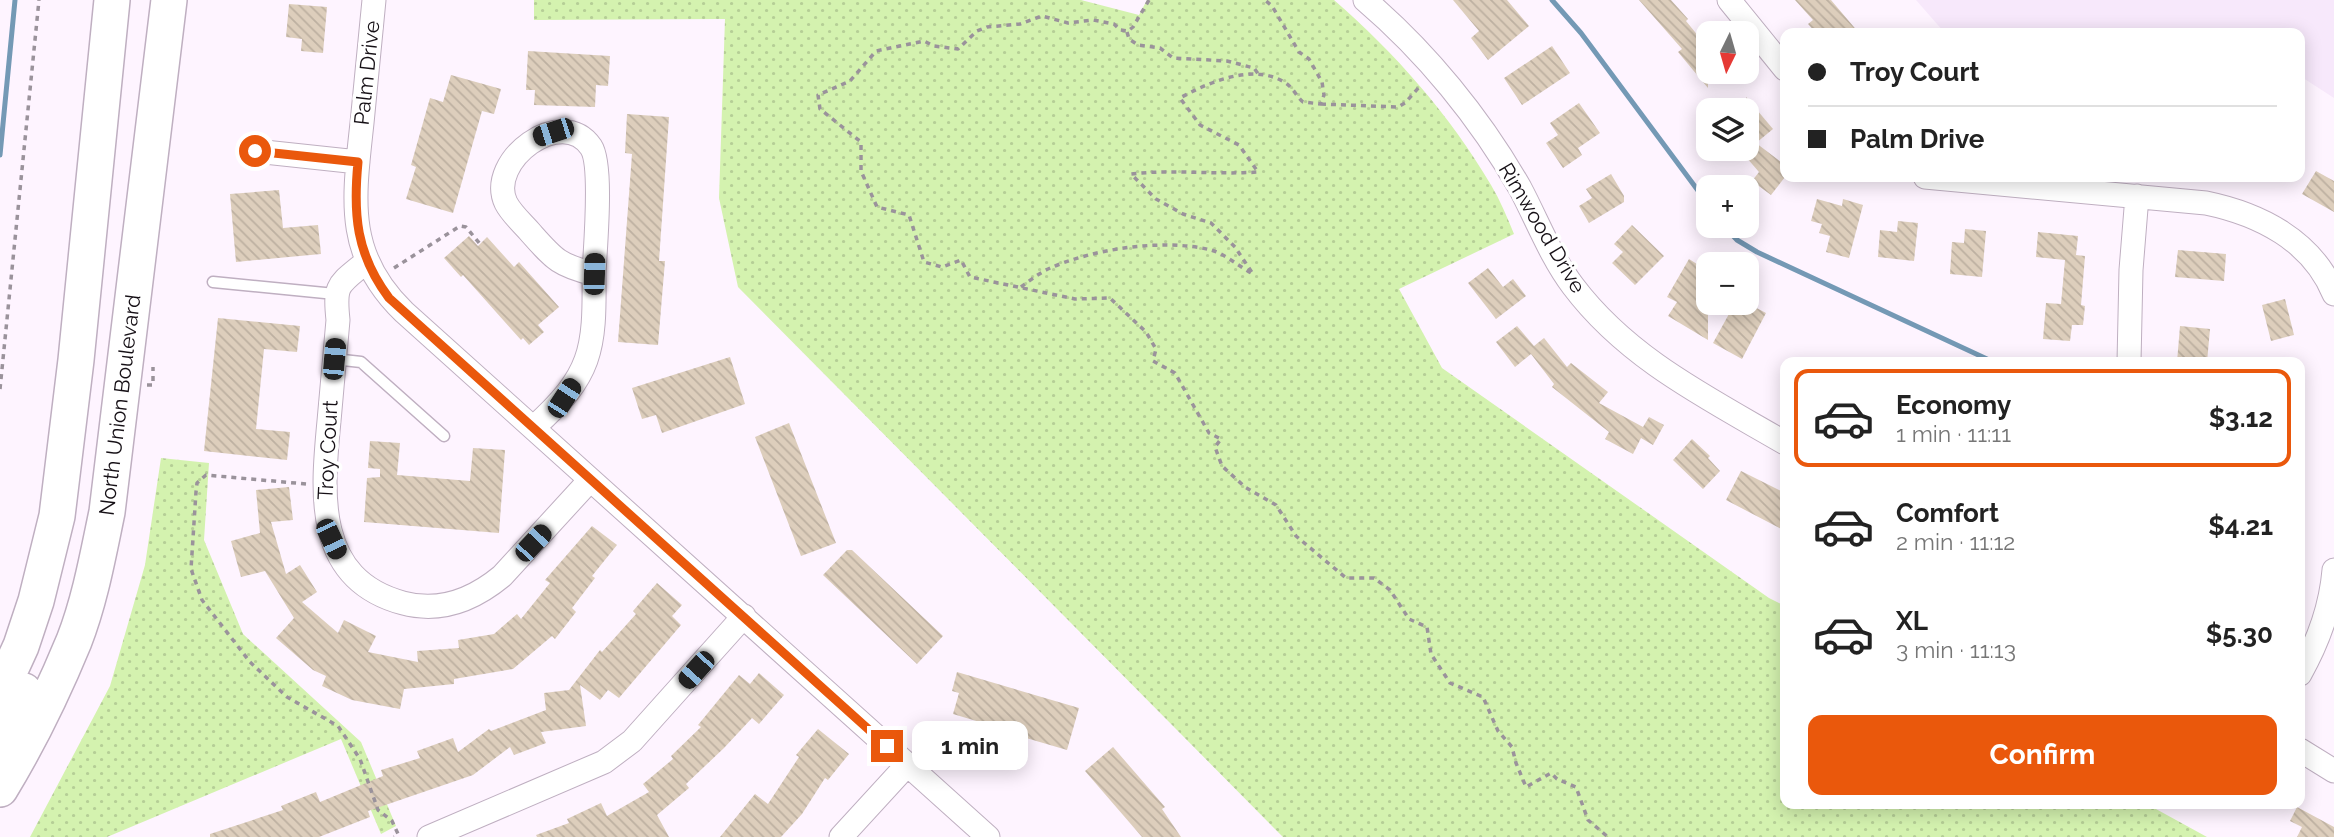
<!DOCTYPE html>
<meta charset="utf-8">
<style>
body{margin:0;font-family:Raleway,sans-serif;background:#f6f6f6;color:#222;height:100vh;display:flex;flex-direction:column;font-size:26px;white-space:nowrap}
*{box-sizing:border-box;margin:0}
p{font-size:23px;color:#767676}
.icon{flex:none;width:38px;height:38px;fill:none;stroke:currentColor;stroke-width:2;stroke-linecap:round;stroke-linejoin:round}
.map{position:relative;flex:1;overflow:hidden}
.details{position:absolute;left:1780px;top:357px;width:525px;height:452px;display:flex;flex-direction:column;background:#fff;border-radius:14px;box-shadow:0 4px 18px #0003}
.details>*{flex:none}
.guide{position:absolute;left:1780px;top:28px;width:525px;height:154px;border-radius:14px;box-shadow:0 4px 18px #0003;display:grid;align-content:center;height:154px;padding:0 28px;background:#fff}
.needle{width:46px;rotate:185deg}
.tools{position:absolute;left:1696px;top:21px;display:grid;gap:14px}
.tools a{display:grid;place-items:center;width:63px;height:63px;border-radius:14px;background:#fff;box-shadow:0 4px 18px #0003;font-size:35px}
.end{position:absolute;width:32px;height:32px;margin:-16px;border:9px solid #ea580c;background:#fff;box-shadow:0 0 0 4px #fff}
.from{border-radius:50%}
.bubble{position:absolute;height:49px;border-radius:14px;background:#fff;box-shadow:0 4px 18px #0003;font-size:23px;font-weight:700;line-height:49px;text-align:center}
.car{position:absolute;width:21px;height:42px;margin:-21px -10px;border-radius:9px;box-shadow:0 0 5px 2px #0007;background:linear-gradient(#222 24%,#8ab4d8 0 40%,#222 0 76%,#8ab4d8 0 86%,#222 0)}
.guide b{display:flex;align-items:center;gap:24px;height:66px;font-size:26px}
.guide b+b{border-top:2px solid #e0e0e0}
.guide i{width:18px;height:18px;background:#222}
ul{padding:12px 0 0;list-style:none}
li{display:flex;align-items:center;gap:21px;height:98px;margin:0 14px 10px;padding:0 14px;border:4px solid transparent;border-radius:14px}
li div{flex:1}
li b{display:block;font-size:26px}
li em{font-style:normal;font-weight:700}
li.selected{border-color:#ea580c}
li>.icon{width:63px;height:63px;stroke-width:1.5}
.button{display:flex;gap:14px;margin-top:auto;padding:14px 28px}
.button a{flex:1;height:80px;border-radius:14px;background:#ea580c;color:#fff;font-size:28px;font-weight:700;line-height:80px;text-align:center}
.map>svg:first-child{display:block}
.education{fill:#f7e8fb}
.park{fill:url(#park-dots)}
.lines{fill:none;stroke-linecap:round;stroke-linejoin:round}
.stream{stroke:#7499b5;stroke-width:5}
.building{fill:url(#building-back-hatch)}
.lane-casing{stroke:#bfafc1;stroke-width:13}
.street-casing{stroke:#bfafc1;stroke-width:25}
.primary-casing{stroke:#bfafc1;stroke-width:38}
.path{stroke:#9a929b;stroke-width:3.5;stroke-dasharray:5 5;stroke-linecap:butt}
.lane{stroke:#fff;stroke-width:10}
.street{stroke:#fff;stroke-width:23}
.primary{stroke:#fff;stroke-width:35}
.route{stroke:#ea580c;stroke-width:9}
.labels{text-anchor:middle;stroke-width:7;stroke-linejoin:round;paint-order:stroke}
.street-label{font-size:21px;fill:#150f15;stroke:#fff}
</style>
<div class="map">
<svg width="2334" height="837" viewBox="0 0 2334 837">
<defs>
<pattern id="park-dots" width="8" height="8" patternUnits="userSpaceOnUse" patternTransform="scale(1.75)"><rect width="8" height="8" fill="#d4f2af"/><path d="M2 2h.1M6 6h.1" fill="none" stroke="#b5ce96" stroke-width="1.8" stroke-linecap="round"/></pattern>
<pattern id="building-back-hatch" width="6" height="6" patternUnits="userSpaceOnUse" patternTransform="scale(1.75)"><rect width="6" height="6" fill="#ddcebc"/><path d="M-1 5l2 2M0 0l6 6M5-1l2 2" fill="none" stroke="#bdb0a1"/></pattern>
</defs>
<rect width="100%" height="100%" fill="#fef4ff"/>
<path class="education" d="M1916,0H2334V98L2300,76V33H1954L1944,32Z"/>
<path class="park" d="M534,0H1081L1139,15L1147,0H1334C1395,53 1450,115 1491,185C1500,200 1507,217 1514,234L1399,289L1442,368L1769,598L1785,606V803H2145L2207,837H1283L738,287L719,198L725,19L534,20Z
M161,458L209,463L204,540L243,634L361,742L396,826L381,834L341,739L107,837H30L110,686L145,565Z"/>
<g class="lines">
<path class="stream" d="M1552,0L1581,33L1708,204
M0,155L15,0
M1724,226L1737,240L1757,252L1987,359"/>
</g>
<path class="building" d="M1453,0H1507L1529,26L1488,60L1471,38L1479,31Z
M1639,0H1671L1688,19L1686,21L1708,48V88L1678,52L1682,49Z
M1795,0H1831L1859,33H1816L1808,24L1813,20Z
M289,4L327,7L323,53L301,51L302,39L286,37Z
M1552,46L1570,73L1522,105L1504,78Z
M528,51L610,56L608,86L596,85L595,107L534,105L535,90H526Z
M451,75L501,89L494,114L482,111L453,213L406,199L416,167L411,165L430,98L443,102Z
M1746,97L1773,129L1756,143L1785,165V177L1771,195L1752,181L1759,172L1746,157Z
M1579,103L1600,133L1578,148L1582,155L1563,168L1546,143L1558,135L1550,123Z
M627,114L669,117L659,261H665L658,345L618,342L632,154L625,153Z
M2316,171L2334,181V212L2302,194Z
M1611,174L1624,196V202L1589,223L1579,206L1592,198L1586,189Z
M279,190L283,228L318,225L321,254L236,262L230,194Z
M1817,199L1842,206L1843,199L1863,205L1849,258L1826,252L1830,236L1819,233L1822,224L1811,221Z
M1898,221L1918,223L1914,261L1878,257L1880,230L1897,232Z
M1632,225L1664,256L1635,285L1612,263L1623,252L1614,244Z
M1965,229L1986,231L1982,277L1950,274L1952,242L1964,243Z
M2038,232L2078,236L2076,255L2085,256L2081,305L2085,306L2083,325H2072L2070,341L2043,339L2046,303L2061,304L2065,260L2036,257Z
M469,236L478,246L487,237L514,267L519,262L559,307L538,325L544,332L529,345L523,338L521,340L463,275L461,277L444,258Z
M2178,250L2226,254L2224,281L2175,277Z
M1689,259L1708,271V340L1668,316L1677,302L1667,297Z
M1488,268L1503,287L1513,279L1526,296L1496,319L1468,283Z
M2285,299L2294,335L2271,341L2262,305Z
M1735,303H1747L1766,313L1742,359L1713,343Z
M218,318L300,326L297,352L264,349L256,429L290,432L287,460L204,451Z
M1517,326L1534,346L1544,338L1567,367L1571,363L1608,392L1599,403L1643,427L1649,417L1664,425L1653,445L1641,438L1633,454L1605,439L1609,432L1552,387L1554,384L1531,354L1515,367L1496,342Z
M2180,326L2210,329L2207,362H2177Z
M730,357L745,404L662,433L656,415L642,419L632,388Z
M789,423L836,543L801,556L755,437Z
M1692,439L1710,456L1708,458L1720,471L1703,489L1673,460Z
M370,441L400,443L397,475L470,481L473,448L505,450L499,533L364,522L367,478L380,477V469L368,468Z
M1741,471L1785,493V531L1726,500Z
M289,487L293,520L271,522L286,574L300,565L317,592L302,602L338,633L344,620L376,636L368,652L418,662L417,651L459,648L458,640L494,634L517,614L521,619L550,583L545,580L592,526L617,545L592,576L595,578L572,608L576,612L555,639L552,636L513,669L454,679V684L404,689L400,709L352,700L322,686L326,676L313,670L276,638L294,618L265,571L241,577L231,541L260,533L256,490Z
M847,550H852L943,636L917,664L823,575Z
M657,583L682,605L672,616L681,625L619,698L608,690L600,700L580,685L586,726L541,732L546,743L514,755L510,747L473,775L368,811L370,817L319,837H210V834L283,810L281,806L316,792L320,802L383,776L381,770L420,758L417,751L453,738L458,752L489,729L491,731L546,710L544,693L569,690L600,650L602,652L636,614L633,611Z
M957,672L1079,708L1067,750L982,725L983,723L953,714L959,693L952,691Z
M759,673L784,695L759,724L752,718L724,748L686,784L689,788L657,815L669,837H537L536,835L569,823L567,819L601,803L607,816L649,792L643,784L673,759L671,756L701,727L698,725L739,675L750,684Z
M818,729L849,754L828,780L825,778L802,814L781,837H720L755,794L768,804L799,757L796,755Z
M1113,747L1165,807L1162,809L1181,837H1142L1085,771Z
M2297,807L2334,827V837H2297L2302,827L2290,821Z"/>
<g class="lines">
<g class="lane-casing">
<path id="lane" d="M213,282L335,294
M334,359L361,362L444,436"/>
</g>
<g class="street-casing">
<path id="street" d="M374,0C370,41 366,82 362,123C354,198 344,254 404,312L988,837
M1365,0C1426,52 1480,118 1520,188C1537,220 1551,257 1573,286C1628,359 1708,398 1785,443
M1729,0L1785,69
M255,151L358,162
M1925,177L2206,203C2259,214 2312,240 2334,294
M367,261C339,285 334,282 338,320C335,354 332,388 329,421C322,494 314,579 403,603C440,613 473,600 502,576L590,480
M2129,362L2131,270L2137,196
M533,428C592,375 595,351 594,274C558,265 554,259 530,232C522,223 511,213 506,203C486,161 562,104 591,147C603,165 595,249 594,274
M2300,674C2318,642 2331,606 2334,570
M2300,750L2334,771
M429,837L604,762L632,741L744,616
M841,837L907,765"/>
</g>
<g class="primary-casing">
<path id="primary" d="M0,692L21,646L36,601L57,516L76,360L112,0
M0,740L24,691
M0,789C28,743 53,692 74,641C90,600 98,555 107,512L169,0"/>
</g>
<path class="path" d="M1149,0L1133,27L1128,31L1120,30L1114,24L1093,20L1068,23L1042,16L1020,24L987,27L977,31L958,49L934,46L924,41L876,51L850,81L818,95L820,109L861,142V171L877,207L909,215L924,262L942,267L961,260L970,277L1075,299L1110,298L1146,332L1156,349L1153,361L1175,373L1209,433L1221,439L1215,447L1222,466L1245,487L1276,505L1296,536L1346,578H1374L1390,590L1409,619L1427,627L1431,654L1450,683L1483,697L1498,731L1512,747L1516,763L1526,787L1551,773L1557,779L1576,787L1588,820L1608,837
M1127,32L1129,39L1138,45L1160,48L1173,58L1227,61L1254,68L1259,75
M1321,104L1398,107L1405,103L1421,85
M394,268L460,226L466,227L480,244
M1021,287C1029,281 1038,274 1048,269C1092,249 1163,238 1211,250C1225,254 1240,267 1253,274L1235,247L1211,223L1183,214L1156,199L1131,174C1174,169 1216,175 1258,172L1239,145L1200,125L1180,98C1209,82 1253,63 1284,82C1293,87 1296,96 1303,102L1321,104L1324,95L1322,82L1309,59L1299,52L1272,6L1265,0
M147,385H153V367
M0,389L39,0
M306,484L206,475L197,483L196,492L191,569L202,600L250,662L287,697L338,726L360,759L378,810L392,821L398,834L394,837"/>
<use href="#lane" class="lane"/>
<use href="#street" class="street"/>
<use href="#primary" class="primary"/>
</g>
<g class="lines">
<path class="route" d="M255,151L358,162C353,214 356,254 389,298L887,746"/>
</g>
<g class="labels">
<g class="street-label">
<text transform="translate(367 73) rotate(-84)" y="7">Palm Drive</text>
<text transform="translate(1542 228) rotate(59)" y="7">Rimwood Drive</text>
<text transform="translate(120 405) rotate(-83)" y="7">North Union Boulevard</text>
<text transform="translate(328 450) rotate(-87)" y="7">Troy Court</text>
</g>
</g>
</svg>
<div class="tools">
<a><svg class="needle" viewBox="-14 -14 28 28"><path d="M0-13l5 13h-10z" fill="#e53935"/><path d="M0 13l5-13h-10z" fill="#767676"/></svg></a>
<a><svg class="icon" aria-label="layers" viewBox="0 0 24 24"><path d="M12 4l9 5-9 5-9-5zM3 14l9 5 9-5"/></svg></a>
<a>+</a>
<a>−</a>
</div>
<i class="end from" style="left:255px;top:151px"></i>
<i class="end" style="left:887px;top:746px"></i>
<div class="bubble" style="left:912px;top:721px;width:116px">1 min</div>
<i class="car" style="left:553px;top:132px;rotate:252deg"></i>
<i class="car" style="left:594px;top:274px;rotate:2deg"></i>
<i class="car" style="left:334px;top:359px;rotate:5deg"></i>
<i class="car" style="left:564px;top:398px;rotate:33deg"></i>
<i class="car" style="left:331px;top:539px;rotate:155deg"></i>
<i class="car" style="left:533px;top:543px;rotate:43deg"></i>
<i class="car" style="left:696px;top:670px;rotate:222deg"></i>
<div class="guide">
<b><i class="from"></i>Troy Court</b>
<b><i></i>Palm Drive</b>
</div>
<section class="details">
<ul>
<li class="selected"><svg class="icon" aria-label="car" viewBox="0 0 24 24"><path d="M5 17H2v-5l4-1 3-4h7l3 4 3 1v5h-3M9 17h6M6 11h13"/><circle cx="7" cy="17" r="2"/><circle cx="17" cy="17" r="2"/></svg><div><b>Economy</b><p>1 min · 11:11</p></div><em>$3.12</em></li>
<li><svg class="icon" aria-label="car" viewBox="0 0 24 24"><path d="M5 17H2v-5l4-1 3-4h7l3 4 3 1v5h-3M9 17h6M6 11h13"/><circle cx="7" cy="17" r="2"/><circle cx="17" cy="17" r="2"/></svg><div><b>Comfort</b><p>2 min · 11:12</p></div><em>$4.21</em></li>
<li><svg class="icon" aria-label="car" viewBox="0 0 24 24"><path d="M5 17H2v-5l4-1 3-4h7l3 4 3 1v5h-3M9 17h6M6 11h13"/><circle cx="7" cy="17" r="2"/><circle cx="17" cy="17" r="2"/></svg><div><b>XL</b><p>3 min · 11:13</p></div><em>$5.30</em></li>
</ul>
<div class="button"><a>Confirm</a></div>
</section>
</div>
